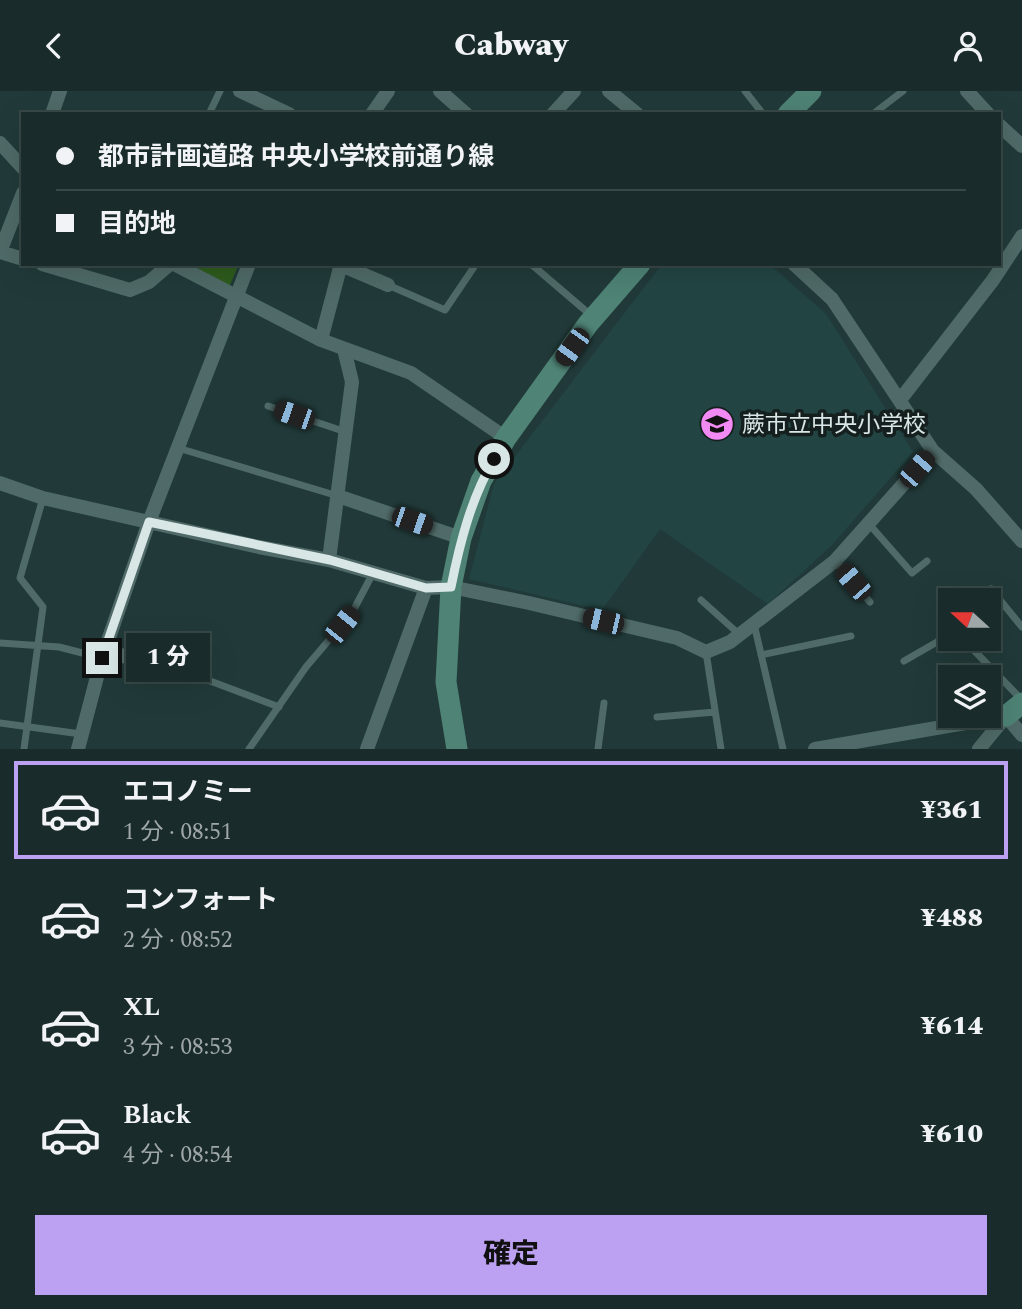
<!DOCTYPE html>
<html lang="ja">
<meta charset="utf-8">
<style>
body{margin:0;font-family:Spectral,"Noto Sans JP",serif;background:#263837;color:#f1f3f6;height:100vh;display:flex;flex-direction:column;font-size:26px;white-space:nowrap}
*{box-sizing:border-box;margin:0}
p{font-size:23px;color:#9fa7a9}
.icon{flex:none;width:38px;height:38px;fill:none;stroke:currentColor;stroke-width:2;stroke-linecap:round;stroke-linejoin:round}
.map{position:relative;height:658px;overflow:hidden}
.drawer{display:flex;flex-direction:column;background:#192c2b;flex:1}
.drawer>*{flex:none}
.top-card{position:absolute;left:21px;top:21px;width:980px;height:154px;border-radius:0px;box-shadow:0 7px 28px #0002,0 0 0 2px #374847;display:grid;align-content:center;height:154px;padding:0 35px;background:#192c2b}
.needle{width:46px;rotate:291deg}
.tools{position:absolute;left:938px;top:497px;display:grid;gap:14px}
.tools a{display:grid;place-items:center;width:63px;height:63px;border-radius:0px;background:#192c2b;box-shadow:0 7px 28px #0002,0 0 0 2px #374847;font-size:35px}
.end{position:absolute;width:32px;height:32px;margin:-16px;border:9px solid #d8e6e5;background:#111;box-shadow:0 0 0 4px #111}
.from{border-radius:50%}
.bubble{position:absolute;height:49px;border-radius:0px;background:#192c2b;box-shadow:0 7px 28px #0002,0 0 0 2px #374847;font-size:23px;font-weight:800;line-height:49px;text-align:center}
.car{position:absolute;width:21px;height:42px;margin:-21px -10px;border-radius:9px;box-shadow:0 0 5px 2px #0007;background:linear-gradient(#222 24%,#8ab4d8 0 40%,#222 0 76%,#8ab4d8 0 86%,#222 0)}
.top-card b{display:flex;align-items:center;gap:24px;height:66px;font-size:26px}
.top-card b+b{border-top:2px solid #374847}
.top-card i{width:18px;height:18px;background:#f1f3f6}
ul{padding:12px 0 0;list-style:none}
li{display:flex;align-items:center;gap:21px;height:98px;margin:0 14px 10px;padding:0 21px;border:4px solid transparent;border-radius:0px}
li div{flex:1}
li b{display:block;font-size:26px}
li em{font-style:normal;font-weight:800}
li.on{border-color:#bca0f2}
li>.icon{width:63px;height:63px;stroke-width:1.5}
.cta{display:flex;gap:14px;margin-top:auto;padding:14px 35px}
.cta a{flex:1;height:80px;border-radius:0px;background:#bca0f2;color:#111;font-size:28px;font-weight:800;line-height:80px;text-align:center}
header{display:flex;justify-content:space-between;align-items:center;height:91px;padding:0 35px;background:#192c2b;font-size:32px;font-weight:800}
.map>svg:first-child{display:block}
.built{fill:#224544}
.green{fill:#2d5b1d}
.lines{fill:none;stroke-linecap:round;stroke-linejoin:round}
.lane{stroke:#4f6a68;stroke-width:7}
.street{stroke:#4f6a68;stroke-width:14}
.secondary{stroke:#4e8375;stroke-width:21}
.route{stroke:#d8e6e5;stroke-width:9}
.labels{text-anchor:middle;stroke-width:7;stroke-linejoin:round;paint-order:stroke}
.poi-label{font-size:23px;fill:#d8e6e5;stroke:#141f1e;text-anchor:start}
</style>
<header><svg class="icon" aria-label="back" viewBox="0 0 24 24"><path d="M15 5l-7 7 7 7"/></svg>Cabway<svg class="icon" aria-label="person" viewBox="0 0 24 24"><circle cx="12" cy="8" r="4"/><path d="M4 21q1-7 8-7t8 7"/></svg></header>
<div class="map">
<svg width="1022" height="658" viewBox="0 0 1022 658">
<rect width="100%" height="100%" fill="#213a39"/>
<path class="built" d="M662,173H769L826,223L913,361L832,454L768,513L660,438L602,519L469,488L494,393Z"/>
<path class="green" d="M190,173H239L229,196Z"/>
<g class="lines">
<path class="lane" d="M745,0L763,23
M209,23L220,0
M873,23L903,0
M531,173L593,226
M388,194L445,219L476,173
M268,315L346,341
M178,357L338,405
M869,433L912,482L927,470
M835,470L870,511
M991,498L1022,536
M701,509L740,544
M754,533L783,658
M963,548L1021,608
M0,552L59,556L102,567
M706,561L721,658
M761,564L851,545
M904,570L937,551L950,540
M173,581L189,582L279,616
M657,626L715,621
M0,632L81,643
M24,658L43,516L20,487L43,407
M249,658L306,576L352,522L373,482
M598,658L604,612"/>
<path class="street" d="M240,0L289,23
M440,0L466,23
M609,0L637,23
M967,0L988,23
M52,23L60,0
M372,23L388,0
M553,23L574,0
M999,34L1022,55
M0,52L23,77
M0,161L23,102
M0,161L23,168
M42,173L130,199L149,191L170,173
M174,173L321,249L411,282L506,347
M794,173L832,208L933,360L976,398L1022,450
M341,174L388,194
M321,249L341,173
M900,309L993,189L1022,145
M0,392L43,407L259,456L329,469L426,497L451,496L529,512L677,547L706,561L730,551L835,470L933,360
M338,405L461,447
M329,469L352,291L344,258
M105,559L173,581
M1006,625L1022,644
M78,658L102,567L149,431L249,173
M367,658L426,497
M815,658L1006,625
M979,658L1006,625"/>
<path class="secondary" d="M788,23L811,0
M1006,625L1022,612
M457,658L446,591L451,496L461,447L481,390L506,347L588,233L640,173"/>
</g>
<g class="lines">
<path class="route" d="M102,567L149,431L330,469L426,497L451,496C460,451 471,408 494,368"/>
</g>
<defs>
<g id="school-disc" transform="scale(1.75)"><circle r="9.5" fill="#f28af3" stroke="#141f1e"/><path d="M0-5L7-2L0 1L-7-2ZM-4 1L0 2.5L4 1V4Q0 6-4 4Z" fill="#111"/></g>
</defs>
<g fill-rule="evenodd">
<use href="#school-disc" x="717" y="333"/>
</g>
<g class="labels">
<g class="poi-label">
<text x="742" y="341">蕨市立中央小学校</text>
</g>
</g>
</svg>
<div class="tools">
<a><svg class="needle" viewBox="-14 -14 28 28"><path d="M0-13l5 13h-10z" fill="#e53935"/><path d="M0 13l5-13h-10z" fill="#9fa7a9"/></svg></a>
<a><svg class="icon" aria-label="layers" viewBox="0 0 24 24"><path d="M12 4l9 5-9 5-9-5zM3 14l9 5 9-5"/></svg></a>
</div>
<i class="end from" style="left:494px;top:368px"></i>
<i class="end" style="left:102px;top:567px"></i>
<div class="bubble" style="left:126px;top:542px;width:84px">1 分</div>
<i class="car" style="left:572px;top:256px;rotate:216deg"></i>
<i class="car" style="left:294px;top:324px;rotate:289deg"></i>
<i class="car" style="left:917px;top:378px;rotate:41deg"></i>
<i class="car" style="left:412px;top:430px;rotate:109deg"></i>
<i class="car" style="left:853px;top:491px;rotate:319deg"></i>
<i class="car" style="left:603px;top:530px;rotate:283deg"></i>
<i class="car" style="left:342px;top:534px;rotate:39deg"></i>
<div class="top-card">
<b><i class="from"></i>都市計画道路 中央小学校前通り線</b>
<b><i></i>目的地</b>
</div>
</div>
<section class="drawer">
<ul>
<li class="on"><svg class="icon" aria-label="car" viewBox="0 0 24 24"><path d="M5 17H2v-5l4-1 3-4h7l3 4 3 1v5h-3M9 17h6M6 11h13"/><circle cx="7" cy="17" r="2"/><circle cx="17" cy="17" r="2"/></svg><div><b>エコノミー</b><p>1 分 · 08:51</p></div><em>¥361</em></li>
<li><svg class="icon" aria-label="car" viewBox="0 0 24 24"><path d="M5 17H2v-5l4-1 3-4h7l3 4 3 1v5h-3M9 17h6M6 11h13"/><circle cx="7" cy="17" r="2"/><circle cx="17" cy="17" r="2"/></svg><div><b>コンフォート</b><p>2 分 · 08:52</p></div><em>¥488</em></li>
<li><svg class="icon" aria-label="car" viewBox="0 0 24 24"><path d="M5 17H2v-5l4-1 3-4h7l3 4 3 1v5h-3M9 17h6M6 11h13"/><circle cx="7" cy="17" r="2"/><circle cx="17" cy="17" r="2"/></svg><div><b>XL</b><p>3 分 · 08:53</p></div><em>¥614</em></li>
<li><svg class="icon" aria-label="car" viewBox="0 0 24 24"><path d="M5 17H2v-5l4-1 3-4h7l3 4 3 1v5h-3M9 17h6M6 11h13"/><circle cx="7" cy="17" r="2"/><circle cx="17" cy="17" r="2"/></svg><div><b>Black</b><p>4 分 · 08:54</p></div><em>¥610</em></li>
</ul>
<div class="cta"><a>確定</a></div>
</section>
